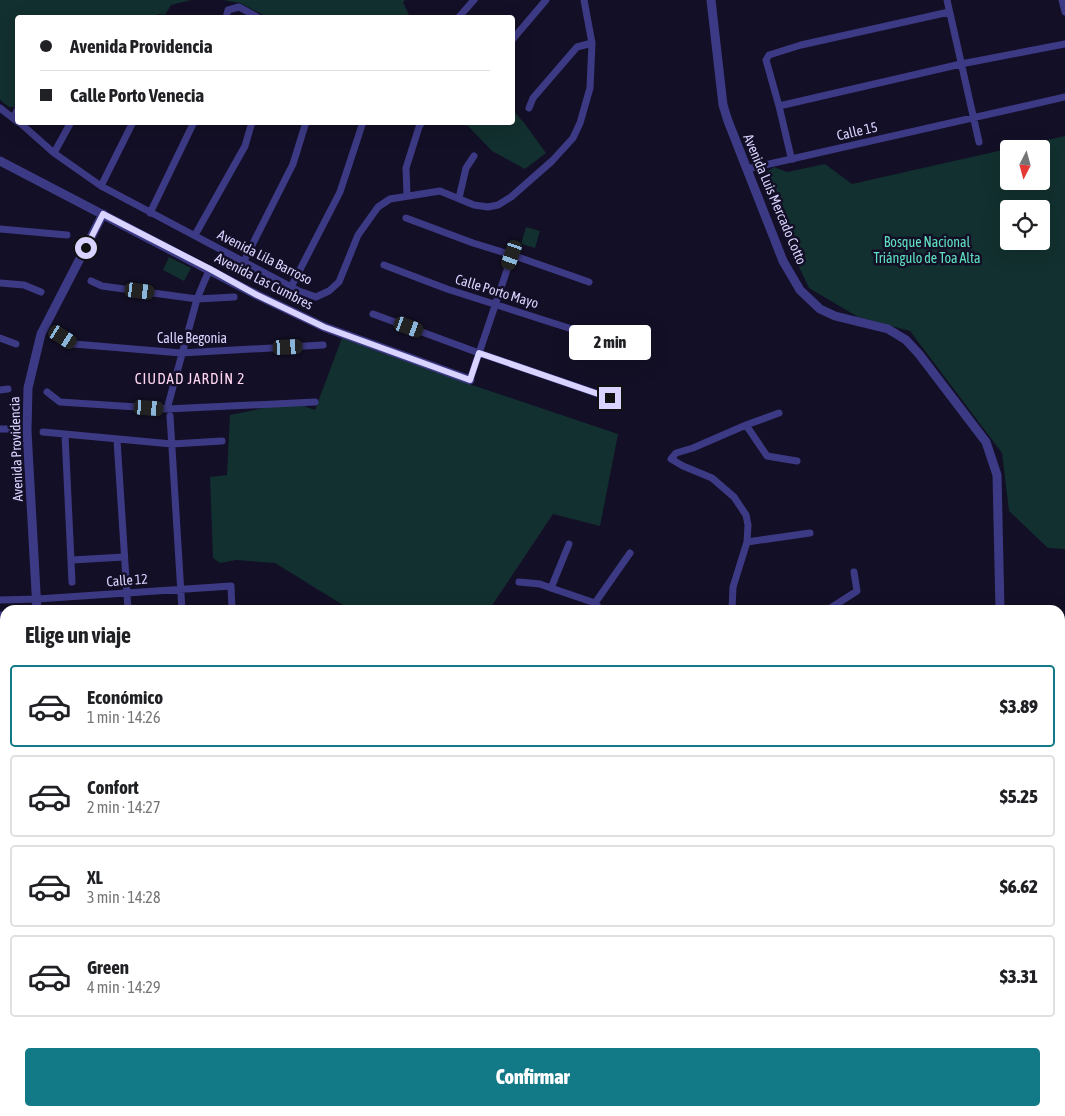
<!DOCTYPE html>
<html lang="es">
<meta charset="utf-8">
<style>
body{margin:0;font-family:"Asap Condensed",sans-serif;background:#f2f2f2;color:#202124;height:100vh;display:flex;flex-direction:column;font-size:19px;white-space:nowrap}
*{box-sizing:border-box;margin:0}
p{font-size:16px;color:#757577}
.icon{flex:none;width:28px;height:28px;fill:none;stroke:currentColor;stroke-width:2;stroke-linecap:round;stroke-linejoin:round}
.map{position:relative;flex:1;overflow:hidden}
.side{position:absolute;left:0px;top:605px;width:1065px;height:511px;display:flex;flex-direction:column;background:#fff;border-radius:15px 15px 0 0;box-shadow:0 5px 20px #0002}
.side>*{flex:none}
.hud{position:absolute;left:15px;top:15px;width:500px;height:110px;border-radius:5px;box-shadow:0 5px 20px #0002;display:grid;align-content:center;height:110px;padding:0 25px;background:#fff}
.needle{width:32px;rotate:186deg}
.buttons{position:absolute;left:1000px;top:140px;display:grid;gap:10px}
.buttons a{display:grid;place-items:center;width:50px;height:50px;border-radius:5px;background:#fff;box-shadow:0 5px 20px #0002;font-size:25px}
.end{position:absolute;width:22px;height:22px;margin:-11px;border:6px solid #d9d4ff;background:#111;box-shadow:0 0 0 2px #111}
.from{border-radius:50%}
.bubble{position:absolute;height:35px;border-radius:5px;background:#fff;box-shadow:0 5px 20px #0002;font-size:16px;font-weight:800;line-height:35px;text-align:center}
.car{position:absolute;width:15px;height:30px;margin:-15px -8px;border-radius:6px;box-shadow:0 0 4px 1px #0007;background:linear-gradient(#222 24%,#8ab4d8 0 40%,#222 0 76%,#8ab4d8 0 86%,#222 0)}
.hud b{display:flex;align-items:center;gap:18px;height:48px;font-size:19px}
.hud b+b{border-top:1px solid #e0e0e0}
.hud i{width:12px;height:12px;background:#202124}
ul{padding:0;list-style:none}
li{display:flex;align-items:center;gap:15px;height:82px;margin:0 10px 8px;padding:0 15px;border:2px solid #e0e0e0;border-radius:5px}
li div{flex:1}
li b{display:block;font-size:19px}
li em{font-style:normal;font-weight:800}
li.current{border-color:#127987}
li>.icon{width:45px;height:45px;stroke-width:1.5}
h2{padding:0 25px;font-size:22px;line-height:60px}
.action{display:flex;gap:10px;margin-top:auto;padding:10px 25px}
.action a{flex:1;height:58px;border-radius:5px;background:#127987;color:#fff;font-size:20px;font-weight:800;line-height:58px;text-align:center}
.map>svg:first-child{display:block}
.green{fill:#12302f;fill-rule:evenodd}
.lines{fill:none;stroke-linecap:round;stroke-linejoin:round}
.stream{stroke:#0c2248;stroke-width:2}
.minor{stroke:#3d3a85;stroke-width:7}
.tertiary{stroke:#3d3a85;stroke-width:9}
.route{stroke:#d9d4ff;stroke-width:6}
.labels{text-anchor:middle;stroke-width:5;stroke-linejoin:round;paint-order:stroke}
.street-label{font-size:14px;fill:#d9d4ff;stroke:#130f26}
.park-label{font-size:14px;fill:#5fe0c0;stroke:#130f26}
.neighbourhood-label{font-size:15px;letter-spacing:1px;fill:#ffd6f0;stroke:#130f26}
</style>
<div class="map">
<svg width="1065" height="1116" viewBox="0 0 1065 1116">
<rect width="100%" height="100%" fill="#130f26"/>
<path class="green" d="M0,0H191L171,5L165,15L158,14C149,21 137,16 126,15C120,15 114,16 109,16L108,18L90,17L88,16L76,18H18V102L15,107H9L0,100Z
M223,0H405L403,2L410,17H267L240,3Z
M513,110L525,124L546,153L525,169L492,151L468,126L460,123L512,122Z
M1065,136V549L1048,548L1009,511L1002,453L910,331L858,317L809,288L769,203L760,177L774,167L787,172L825,164L852,184ZM1009,149H1041V181H1009ZM1009,209H1041V241H1009Z
M526,227L540,231L535,248L521,244Z
M169,257L191,268L184,281L163,270Z
M342,338L469,384L618,434L600,526L553,514L489,610H351L275,563L236,560L220,563L213,558L210,477L227,475L230,415L293,402L315,410Z
M618,1111H918L910,1116H621L618,1115Z"/>
<g class="lines">
<path class="stream" d="M1060,725L1065,721
M878,1116L881,1111"/>
<path class="minor" d="M947,0L979,142
M1062,0L1065,12
M226,18L228,10L239,7L259,18
M458,18L474,0
M512,40L546,0
M779,106L961,64L1065,44
M0,108L18,122
M529,108L533,98L577,47L592,43
M13,118L18,109
M19,122L54,153L101,186L299,291L316,297L329,291L339,282L358,235L378,207L390,199L440,191L474,205L488,207L498,205L511,197L552,161L573,138L580,123L590,88L592,43L584,0
M54,153L71,122
M793,159L791,157L779,106L766,60L769,55L801,45L949,12
M747,169L1065,97
M101,186L133,122
M407,196L406,168L419,127L422,122
M459,198L466,168L474,156
M150,213L194,122
M406,218L473,243L512,255L589,282
M0,229L67,235
M195,235L245,146L252,122
M244,261L293,164L306,122
M384,265L447,289L603,339
M91,281L102,286L197,299L234,297
M0,283L24,285L41,292
M291,287L340,192L363,122
M373,314L479,353L610,398
M63,337L74,344L181,353L323,345
M0,338L16,344
M470,380L512,255
M0,390L8,389
M47,392L60,402L167,409L315,402
M167,409L197,299L204,282L210,269
M170,416L182,610
M746,425L767,456L797,461
M0,429H9
M43,432L172,444L222,441
M65,435L72,582
M117,440L128,610
M747,542L810,533
M72,560L124,557
M519,582L540,584L551,588L595,603L601,610
M551,588L569,544
M0,600L37,599L231,586L232,610
M595,603L630,553
M732,610L733,587L747,542L748,525L746,515L734,497L712,478L683,466L671,459L676,453L693,448L746,425L779,413
M826,610L829,609L857,591L854,572
M1,615L5,690
M0,743L5,744
M0,826L5,827
M1062,854H1065
M1060,926L1065,925
M0,954H5
M1060,1000L1065,998
M1060,1005L1065,1025
M0,1030H5
M1060,1060L1065,1054
M1060,1105L1065,1103
M31,1111L32,1116
M87,1111L92,1116
M227,1111L236,1116
M982,1111L984,1116
M122,1116L124,1111
M195,1116L198,1111
M295,1116L297,1111
M353,1116L355,1111
M529,1116L537,1112L554,1115
M1016,1116L1034,1111"/>
<path class="tertiary" d="M711,0L723,105L728,121L783,261L800,290L820,309L835,316L888,329L906,340L919,354L986,442L997,475L1000,610
M0,161L257,295L324,327L470,380
M37,610L27,431L28,388L41,334L103,214
M1060,801H1065
M0,994L5,993"/>
</g>
<g class="lines">
<path class="route" d="M86,248L103,214L210,269L257,295L324,327L470,380L479,353L610,398"/>
</g>
<g class="labels">
<g class="street-label">
<text transform="translate(857 131) rotate(-13)" y="5">Calle 15</text>
<text transform="translate(775 199) rotate(67)" y="5">Avenida Luis Mercado Cotto</text>
<text transform="translate(265 257) rotate(27)" y="5">Avenida Lila Barroso</text>
<text transform="translate(264 281) rotate(27)" y="5">Avenida Las Cumbres</text>
<text transform="translate(497 291) rotate(17)" y="5">Calle Porto Mayo</text>
<text x="192" y="343">Calle Begonia</text>
<text transform="translate(16 449) rotate(-92)" y="5">Avenida Providencia</text>
<text transform="translate(127 580) rotate(-4)" y="5">Calle 12</text>
</g>
<g class="park-label">
<text x="927" y="247">Bosque Nacional<tspan x="927" dy="16">Triángulo de Toa Alta</tspan></text>
</g>
<g class="neighbourhood-label">
<text x="190" y="384">CIUDAD JARDÍN 2</text>
</g>
</g>
</svg>
<div class="buttons">
<a><svg class="needle" viewBox="-14 -14 28 28"><path d="M0-13l5 13h-10z" fill="#e53935"/><path d="M0 13l5-13h-10z" fill="#757577"/></svg></a>
<a><svg class="icon" aria-label="locate" viewBox="0 0 24 24"><circle cx="12" cy="12" r="6"/><path d="M12 2v4M12 18v4M2 12h4M18 12h4"/></svg></a>
</div>
<i class="end from" style="left:86px;top:248px"></i>
<i class="end" style="left:610px;top:398px"></i>
<div class="bubble" style="left:569px;top:325px;width:82px">2 min</div>
<i class="car" style="left:512px;top:255px;rotate:199deg"></i>
<i class="car" style="left:140px;top:291px;rotate:97deg"></i>
<i class="car" style="left:409px;top:327px;rotate:110deg"></i>
<i class="car" style="left:63px;top:337px;rotate:122deg"></i>
<i class="car" style="left:288px;top:347px;rotate:87deg"></i>
<i class="car" style="left:149px;top:408px;rotate:94deg"></i>
<div class="hud">
<b><i class="from"></i>Avenida Providencia</b>
<b><i></i>Calle Porto Venecia</b>
</div>
<section class="side">
<h2>Elige un viaje</h2>
<ul>
<li class="current"><svg class="icon" aria-label="car" viewBox="0 0 24 24"><path d="M5 17H2v-5l4-1 3-4h7l3 4 3 1v5h-3M9 17h6M6 11h13"/><circle cx="7" cy="17" r="2"/><circle cx="17" cy="17" r="2"/></svg><div><b>Económico</b><p>1 min · 14:26</p></div><em>$3.89</em></li>
<li><svg class="icon" aria-label="car" viewBox="0 0 24 24"><path d="M5 17H2v-5l4-1 3-4h7l3 4 3 1v5h-3M9 17h6M6 11h13"/><circle cx="7" cy="17" r="2"/><circle cx="17" cy="17" r="2"/></svg><div><b>Confort</b><p>2 min · 14:27</p></div><em>$5.25</em></li>
<li><svg class="icon" aria-label="car" viewBox="0 0 24 24"><path d="M5 17H2v-5l4-1 3-4h7l3 4 3 1v5h-3M9 17h6M6 11h13"/><circle cx="7" cy="17" r="2"/><circle cx="17" cy="17" r="2"/></svg><div><b>XL</b><p>3 min · 14:28</p></div><em>$6.62</em></li>
<li><svg class="icon" aria-label="car" viewBox="0 0 24 24"><path d="M5 17H2v-5l4-1 3-4h7l3 4 3 1v5h-3M9 17h6M6 11h13"/><circle cx="7" cy="17" r="2"/><circle cx="17" cy="17" r="2"/></svg><div><b>Green</b><p>4 min · 14:29</p></div><em>$3.31</em></li>
</ul>
<div class="action"><a>Confirmar</a></div>
</section>
</div>
